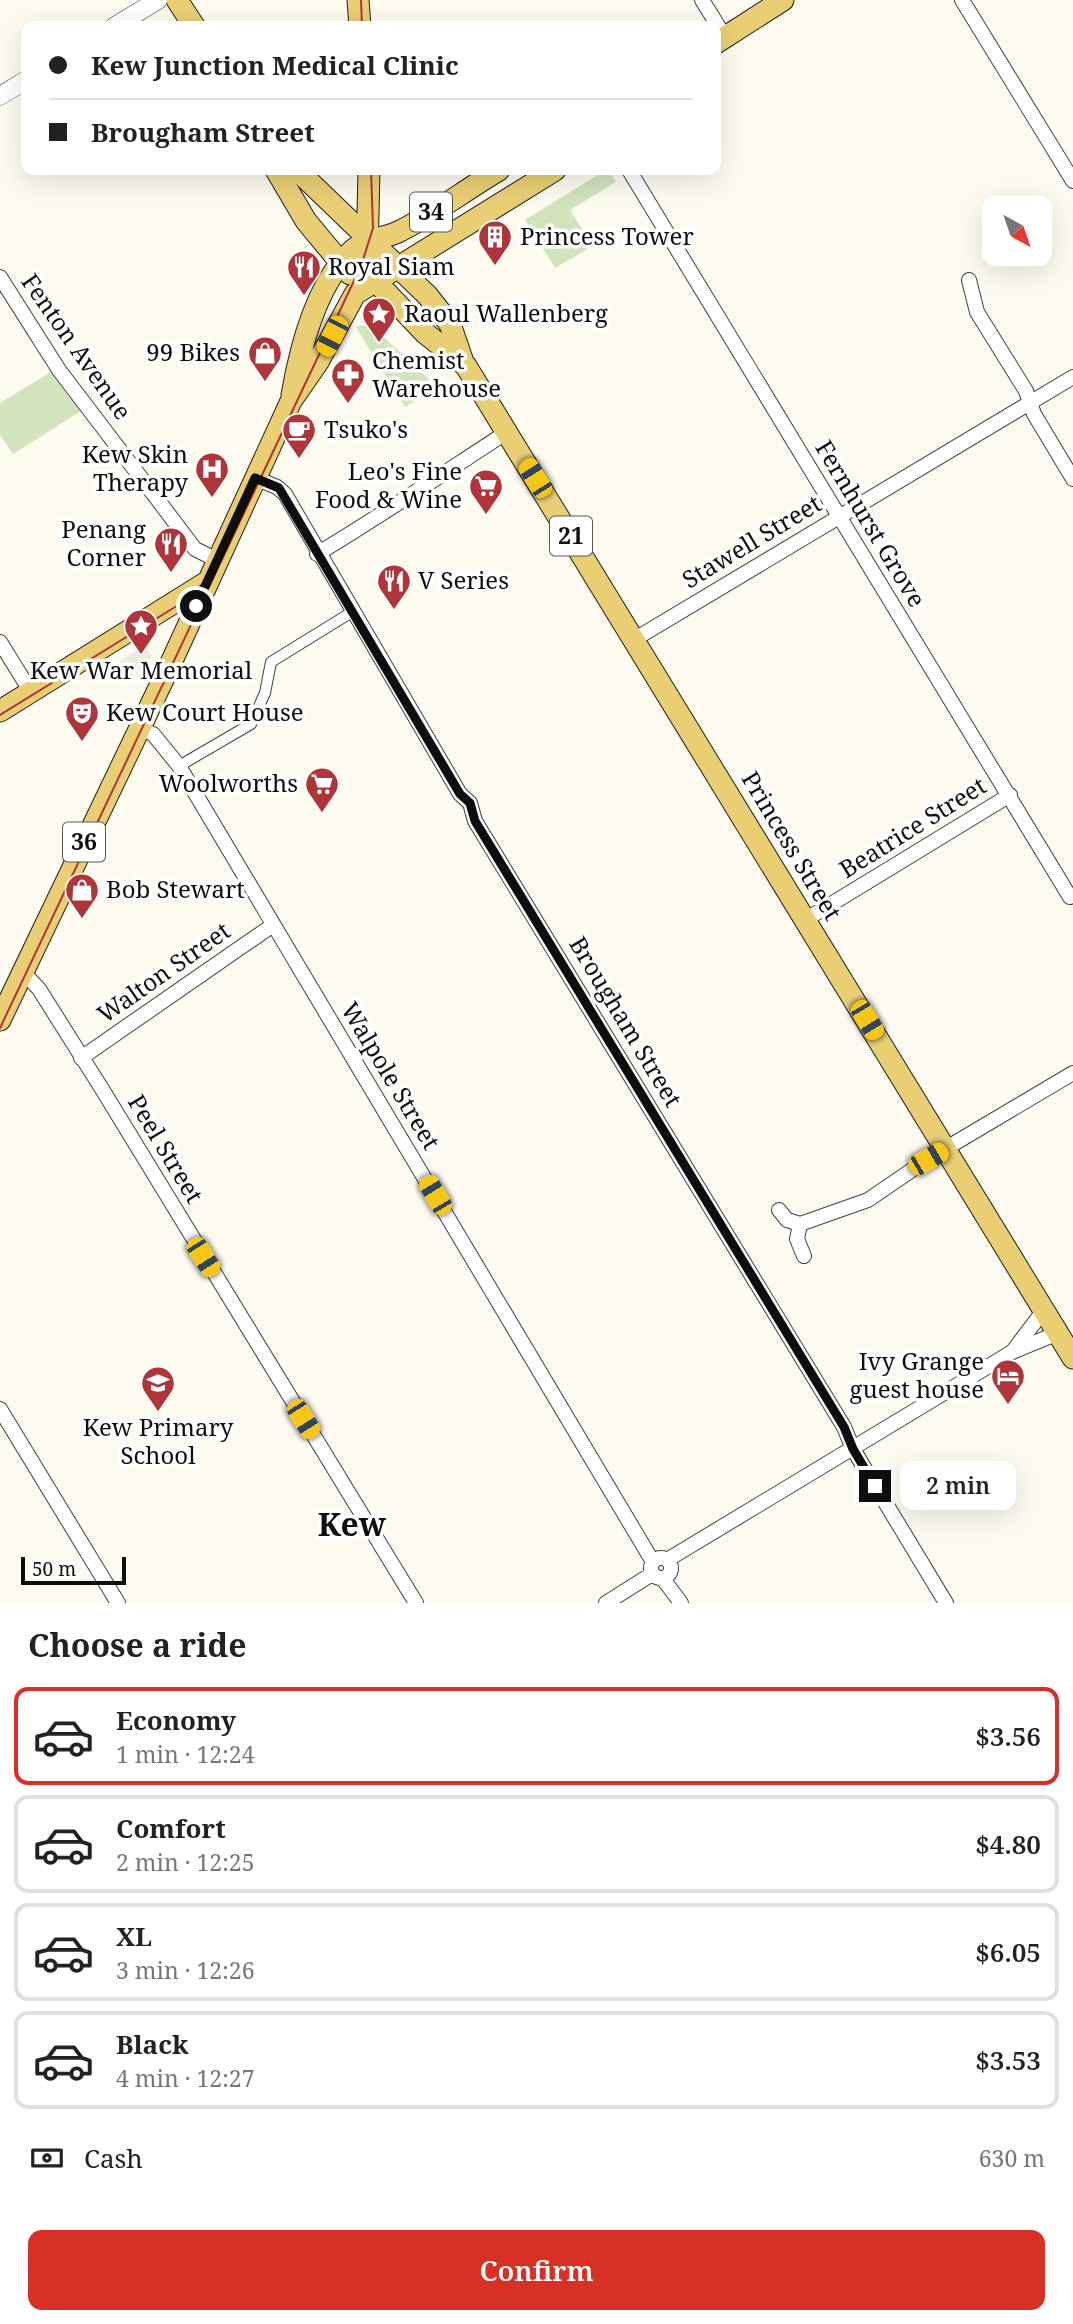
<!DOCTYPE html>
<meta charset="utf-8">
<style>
body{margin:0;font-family:"Noto Serif",serif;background:#f2f2f2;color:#222;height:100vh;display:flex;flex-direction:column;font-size:26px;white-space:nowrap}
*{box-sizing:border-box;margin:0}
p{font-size:23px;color:#767676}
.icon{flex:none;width:38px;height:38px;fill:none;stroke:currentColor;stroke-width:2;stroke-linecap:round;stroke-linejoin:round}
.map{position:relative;height:1603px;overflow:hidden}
.panel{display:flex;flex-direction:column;background:#fff;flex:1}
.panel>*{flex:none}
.banner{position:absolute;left:21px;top:21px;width:700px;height:154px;border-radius:14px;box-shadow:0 7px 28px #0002;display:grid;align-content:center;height:154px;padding:0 28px;background:#fff}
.needle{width:46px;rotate:140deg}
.fabs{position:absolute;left:982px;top:196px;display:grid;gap:14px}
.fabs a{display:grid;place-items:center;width:70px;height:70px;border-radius:14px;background:#fff;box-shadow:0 7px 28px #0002;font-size:35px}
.scale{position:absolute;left:21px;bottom:18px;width:105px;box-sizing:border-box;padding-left:7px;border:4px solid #0e0e0e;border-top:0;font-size:19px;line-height:24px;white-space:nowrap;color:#0e0e0e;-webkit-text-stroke:5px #fff;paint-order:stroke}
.end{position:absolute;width:32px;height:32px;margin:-16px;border:9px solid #0e0e0e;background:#fff;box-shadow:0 0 0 4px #fff}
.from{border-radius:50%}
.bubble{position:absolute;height:49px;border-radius:14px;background:#fff;box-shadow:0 7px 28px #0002;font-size:23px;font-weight:600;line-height:49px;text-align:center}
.car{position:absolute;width:21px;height:42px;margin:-21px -10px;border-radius:9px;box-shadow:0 0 5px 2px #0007;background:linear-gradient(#f5c518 24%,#345 0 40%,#f5c518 0 76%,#345 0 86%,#f5c518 0)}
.banner b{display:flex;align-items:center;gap:24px;height:66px;font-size:26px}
.banner b+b{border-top:2px solid #e0e0e0}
.banner i{width:18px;height:18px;background:#222}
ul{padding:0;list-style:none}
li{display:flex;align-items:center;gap:21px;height:98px;margin:0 14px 10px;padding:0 14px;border:4px solid #e0e0e0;border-radius:14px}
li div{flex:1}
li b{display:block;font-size:26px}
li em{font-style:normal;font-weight:600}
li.on{border-color:#d93025}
li>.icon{width:63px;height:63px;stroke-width:1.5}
h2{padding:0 28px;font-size:32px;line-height:84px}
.pay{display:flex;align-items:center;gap:18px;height:77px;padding:0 28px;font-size:26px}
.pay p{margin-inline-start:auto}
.cta{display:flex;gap:14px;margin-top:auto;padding:14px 28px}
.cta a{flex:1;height:80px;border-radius:14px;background:#d93025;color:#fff;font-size:28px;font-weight:600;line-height:80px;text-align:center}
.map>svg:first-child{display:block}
.green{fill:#d1e4bd}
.plaza{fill:#ede9df}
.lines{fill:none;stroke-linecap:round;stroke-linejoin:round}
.pedestrian-casing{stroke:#414141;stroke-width:12}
.minor-casing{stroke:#414141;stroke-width:16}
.tertiary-casing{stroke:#414141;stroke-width:19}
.primary-casing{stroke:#1f1f1f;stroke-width:23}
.pedestrian{stroke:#fff;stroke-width:10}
.minor{stroke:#fff;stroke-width:14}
.tertiary{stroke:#fff;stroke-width:18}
.primary{stroke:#e9ce74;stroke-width:21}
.tram{stroke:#ae3539;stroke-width:2}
.route{stroke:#0e0e0e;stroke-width:9}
.labels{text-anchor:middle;stroke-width:7;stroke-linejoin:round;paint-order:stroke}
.shield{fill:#fff;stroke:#565656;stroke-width:2}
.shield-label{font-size:23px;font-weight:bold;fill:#0e0e0e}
.poi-label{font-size:24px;fill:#0e0e0e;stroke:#fff;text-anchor:start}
.street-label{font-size:24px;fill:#0e0e0e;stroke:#fff}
.district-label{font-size:32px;font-weight:bold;fill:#0e0e0e;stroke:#fff}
</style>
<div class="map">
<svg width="1073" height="1603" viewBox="0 0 1073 1603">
<rect width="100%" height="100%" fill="#fdfbf0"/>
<path class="green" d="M604,171L611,174L616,182L570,210L593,246L555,268L525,220Z
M365,325L375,329L430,380L433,384L430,391L405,407L356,327Z
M51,372L81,411L13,454L0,435V403Z"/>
<path class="plaza" d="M143,647L152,656L143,673L119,662Z"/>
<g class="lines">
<g class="pedestrian-casing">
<path id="pedestrian" d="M179,766L251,724L265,693L271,662L352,612"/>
</g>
<g class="minor-casing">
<path id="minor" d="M702,0L725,37
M962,0L1073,181
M629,170L1070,897
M0,277L59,370L145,483L195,549L217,560
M969,280L977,312L1026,391L1034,414L1073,479
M255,478L277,487L285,494L460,794L470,803L475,821L844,1427L853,1449L946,1603
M317,554C382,515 444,473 507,432
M635,639L1073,377
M0,642L31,692
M140,728L153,734L179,766L653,1562
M805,920L1010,795
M23,972L39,989L102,1089L416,1603
M81,1058L273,925
M779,1210L787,1220L800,1224L868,1200L928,1159L1073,1073
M800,1224L797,1239L804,1256
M1013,1351L1044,1310
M0,1409L118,1603
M651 1568a10 10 0 1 1 20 0a10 10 0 1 1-20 0Z
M667,1560L1012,1352L1058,1333
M663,1579L681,1603
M606,1603L652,1574"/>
</g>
<g class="tertiary-casing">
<path id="tertiary" d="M115,26L158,0
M0,96L26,80"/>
</g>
<g class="primary-casing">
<path id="primary" d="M177,0L194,26
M358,0L360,26
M716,43L783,0
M276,170L306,221L350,274
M297,170L427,295L450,324L463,362
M369,170L367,258L371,272L383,289L425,333L466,366L1073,1358
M292,395C300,349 317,281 354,249C368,238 383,239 398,232C433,215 465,190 499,170
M0,711L207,582
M0,1020L170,665L291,401L318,362L355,294L555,170"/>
</g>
<use href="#pedestrian" class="pedestrian"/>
<use href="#minor" class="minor"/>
<use href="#tertiary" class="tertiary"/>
<use href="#primary" class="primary"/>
<path class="tram" d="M361,0L362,26
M0,715L180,604L208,579
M0,1028L361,266L373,228L371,170"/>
</g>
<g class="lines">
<path class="route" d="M196,606L255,478L279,488L460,794L470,803L475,821L844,1427L853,1449L875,1486"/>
</g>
<defs>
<g id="building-pin" transform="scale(1.75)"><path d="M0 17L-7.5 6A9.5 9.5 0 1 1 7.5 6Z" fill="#ae3539" stroke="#fff"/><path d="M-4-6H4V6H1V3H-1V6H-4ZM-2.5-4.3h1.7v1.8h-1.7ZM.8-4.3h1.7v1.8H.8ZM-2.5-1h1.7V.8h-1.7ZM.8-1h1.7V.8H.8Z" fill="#fff"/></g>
<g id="restaurant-pin" transform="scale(1.75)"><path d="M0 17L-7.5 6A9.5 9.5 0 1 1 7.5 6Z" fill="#ae3539" stroke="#fff"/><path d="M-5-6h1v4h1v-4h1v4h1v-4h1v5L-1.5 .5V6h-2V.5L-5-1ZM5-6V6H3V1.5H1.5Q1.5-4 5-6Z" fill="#fff"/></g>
<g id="sight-pin" transform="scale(1.75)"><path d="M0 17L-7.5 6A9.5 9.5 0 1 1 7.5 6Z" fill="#ae3539" stroke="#fff"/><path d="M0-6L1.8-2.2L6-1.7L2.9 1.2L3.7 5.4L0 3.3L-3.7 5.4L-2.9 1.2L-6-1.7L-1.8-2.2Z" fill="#fff"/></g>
<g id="shop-pin" transform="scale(1.75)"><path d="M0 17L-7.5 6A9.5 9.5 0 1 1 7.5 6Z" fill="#ae3539" stroke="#fff"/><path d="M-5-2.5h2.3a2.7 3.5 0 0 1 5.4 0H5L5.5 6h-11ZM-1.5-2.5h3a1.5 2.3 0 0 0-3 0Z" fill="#fff"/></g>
<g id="pharmacy-pin" transform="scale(1.75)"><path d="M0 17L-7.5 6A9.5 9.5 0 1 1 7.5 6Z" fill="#ae3539" stroke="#fff"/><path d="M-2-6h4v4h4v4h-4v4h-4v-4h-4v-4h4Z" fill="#fff"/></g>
<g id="cafe-pin" transform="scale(1.75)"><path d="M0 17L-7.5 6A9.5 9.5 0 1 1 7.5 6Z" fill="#ae3539" stroke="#fff"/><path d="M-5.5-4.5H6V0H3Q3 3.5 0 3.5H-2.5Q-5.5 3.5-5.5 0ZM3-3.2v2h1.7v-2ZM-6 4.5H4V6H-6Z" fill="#fff"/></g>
<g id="hospital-pin" transform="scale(1.75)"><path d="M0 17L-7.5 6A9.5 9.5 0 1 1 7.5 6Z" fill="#ae3539" stroke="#fff"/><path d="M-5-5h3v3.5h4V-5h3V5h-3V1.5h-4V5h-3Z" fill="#fff"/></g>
<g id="supermarket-pin" transform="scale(1.75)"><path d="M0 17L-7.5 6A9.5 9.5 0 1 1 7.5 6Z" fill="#ae3539" stroke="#fff"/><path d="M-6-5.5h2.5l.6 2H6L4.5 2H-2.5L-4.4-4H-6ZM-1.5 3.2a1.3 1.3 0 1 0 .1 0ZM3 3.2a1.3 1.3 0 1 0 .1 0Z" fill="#fff"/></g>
<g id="theatre-pin" transform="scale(1.75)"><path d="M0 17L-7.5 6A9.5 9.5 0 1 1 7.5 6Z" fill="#ae3539" stroke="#fff"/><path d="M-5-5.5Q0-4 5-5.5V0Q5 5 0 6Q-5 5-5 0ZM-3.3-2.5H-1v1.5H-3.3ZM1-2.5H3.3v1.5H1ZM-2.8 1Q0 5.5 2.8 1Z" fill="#fff"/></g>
<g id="hotel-pin" transform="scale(1.75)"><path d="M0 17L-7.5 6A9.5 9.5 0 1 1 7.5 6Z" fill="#ae3539" stroke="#fff"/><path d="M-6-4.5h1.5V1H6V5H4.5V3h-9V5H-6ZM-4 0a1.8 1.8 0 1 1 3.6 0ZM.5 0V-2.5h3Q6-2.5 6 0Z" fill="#fff"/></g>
<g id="school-pin" transform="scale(1.75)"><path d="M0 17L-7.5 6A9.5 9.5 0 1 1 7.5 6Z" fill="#ae3539" stroke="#fff"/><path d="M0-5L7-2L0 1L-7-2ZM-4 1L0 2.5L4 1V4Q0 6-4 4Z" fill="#fff"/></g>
</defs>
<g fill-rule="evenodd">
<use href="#building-pin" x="495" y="237"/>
<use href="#restaurant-pin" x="304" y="267"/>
<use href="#sight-pin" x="379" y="314"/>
<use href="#shop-pin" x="265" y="353"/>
<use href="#pharmacy-pin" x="348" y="375"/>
<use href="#cafe-pin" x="299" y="430"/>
<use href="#hospital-pin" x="212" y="469"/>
<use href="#supermarket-pin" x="486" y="486"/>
<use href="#restaurant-pin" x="171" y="544"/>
<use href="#restaurant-pin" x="394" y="581"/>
<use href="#sight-pin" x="141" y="626"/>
<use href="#theatre-pin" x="82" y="713"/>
<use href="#supermarket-pin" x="322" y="784"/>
<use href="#shop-pin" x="82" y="890"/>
<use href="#hotel-pin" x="1008" y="1376"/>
<use href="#school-pin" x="158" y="1383"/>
</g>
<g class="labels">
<g class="shield">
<rect x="410" y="192.5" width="42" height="39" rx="5"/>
<rect x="550" y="516.5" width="42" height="39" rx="5"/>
<rect x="63" y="822.5" width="42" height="39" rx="5"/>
</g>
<g class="shield-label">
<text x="431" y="220">34</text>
<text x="571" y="544">21</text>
<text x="84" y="850">36</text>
</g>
<g class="poi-label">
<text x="520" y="245">Princess Tower</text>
<text x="328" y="275">Royal Siam</text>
<text x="404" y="322">Raoul Wallenberg</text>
<text x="240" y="361" text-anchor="end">99 Bikes</text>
<text x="372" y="369">Chemist<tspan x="372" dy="28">Warehouse</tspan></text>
<text x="324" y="438">Tsuko's</text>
<text x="188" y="463" text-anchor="end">Kew Skin<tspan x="188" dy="28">Therapy</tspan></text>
<text x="462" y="480" text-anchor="end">Leo's Fine<tspan x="462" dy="28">Food &amp; Wine</tspan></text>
<text x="146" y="538" text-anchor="end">Penang<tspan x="146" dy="28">Corner</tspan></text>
<text x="418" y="589">V Series</text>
<text x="141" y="679" text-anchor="middle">Kew War Memorial</text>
<text x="106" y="721">Kew Court House</text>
<text x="298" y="792" text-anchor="end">Woolworths</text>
<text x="106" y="898">Bob Stewart</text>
<text x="984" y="1370" text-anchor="end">Ivy Grange<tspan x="984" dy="28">guest house</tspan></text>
<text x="158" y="1436" text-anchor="middle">Kew Primary<tspan x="158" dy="28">School</tspan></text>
</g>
<g class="street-label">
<text transform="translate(76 347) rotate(55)" y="8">Fenton Avenue</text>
<text transform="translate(870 524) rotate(59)" y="8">Fernhurst Grove</text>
<text transform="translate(752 542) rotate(-31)" y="8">Stawell Street</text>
<text transform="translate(913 828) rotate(-32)" y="8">Beatrice Street</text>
<text transform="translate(791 846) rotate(59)" y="8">Princess Street</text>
<text transform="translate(164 973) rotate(-35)" y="8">Walton Street</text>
<text transform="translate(625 1022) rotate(59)" y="8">Brougham Street</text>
<text transform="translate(390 1076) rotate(59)" y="8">Walpole Street</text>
<text transform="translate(165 1149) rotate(59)" y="8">Peel Street</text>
</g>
<g class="district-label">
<text x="352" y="1536">Kew</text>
</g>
</g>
</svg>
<div class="fabs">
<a><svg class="needle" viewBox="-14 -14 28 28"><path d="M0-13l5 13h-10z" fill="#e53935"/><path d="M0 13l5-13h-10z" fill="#767676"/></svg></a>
</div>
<div class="scale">50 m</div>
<i class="end from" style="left:196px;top:606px"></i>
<i class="end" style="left:875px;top:1486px"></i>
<div class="bubble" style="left:900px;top:1461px;width:116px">2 min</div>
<i class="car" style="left:332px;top:336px;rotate:207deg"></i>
<i class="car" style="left:535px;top:478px;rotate:328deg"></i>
<i class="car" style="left:867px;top:1020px;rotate:149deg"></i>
<i class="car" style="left:928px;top:1159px;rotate:60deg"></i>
<i class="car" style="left:435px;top:1195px;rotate:329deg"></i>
<i class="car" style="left:203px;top:1257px;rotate:148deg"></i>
<i class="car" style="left:303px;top:1419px;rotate:148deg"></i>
<div class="banner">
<b><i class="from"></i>Kew Junction Medical Clinic</b>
<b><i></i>Brougham Street</b>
</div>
</div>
<section class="panel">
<h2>Choose a ride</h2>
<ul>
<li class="on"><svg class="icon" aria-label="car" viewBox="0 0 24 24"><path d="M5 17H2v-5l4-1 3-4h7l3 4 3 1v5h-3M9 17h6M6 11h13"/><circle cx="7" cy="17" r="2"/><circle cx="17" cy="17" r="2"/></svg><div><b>Economy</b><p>1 min · 12:24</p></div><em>$3.56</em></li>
<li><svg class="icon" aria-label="car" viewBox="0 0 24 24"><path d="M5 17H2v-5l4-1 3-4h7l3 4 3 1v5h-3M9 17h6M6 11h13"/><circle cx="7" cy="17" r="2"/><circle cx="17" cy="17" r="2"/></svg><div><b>Comfort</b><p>2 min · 12:25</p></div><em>$4.80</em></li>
<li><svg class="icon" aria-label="car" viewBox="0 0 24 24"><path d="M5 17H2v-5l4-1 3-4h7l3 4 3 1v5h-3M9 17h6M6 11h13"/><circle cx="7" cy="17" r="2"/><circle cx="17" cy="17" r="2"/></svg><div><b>XL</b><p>3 min · 12:26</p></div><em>$6.05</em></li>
<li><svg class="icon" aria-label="car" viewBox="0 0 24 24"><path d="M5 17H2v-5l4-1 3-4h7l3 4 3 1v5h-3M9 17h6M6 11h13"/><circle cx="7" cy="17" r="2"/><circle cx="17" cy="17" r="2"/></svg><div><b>Black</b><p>4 min · 12:27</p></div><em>$3.53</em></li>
</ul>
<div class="pay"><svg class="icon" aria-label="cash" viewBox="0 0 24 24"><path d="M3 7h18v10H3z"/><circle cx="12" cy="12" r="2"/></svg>Cash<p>630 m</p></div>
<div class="cta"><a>Confirm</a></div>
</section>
